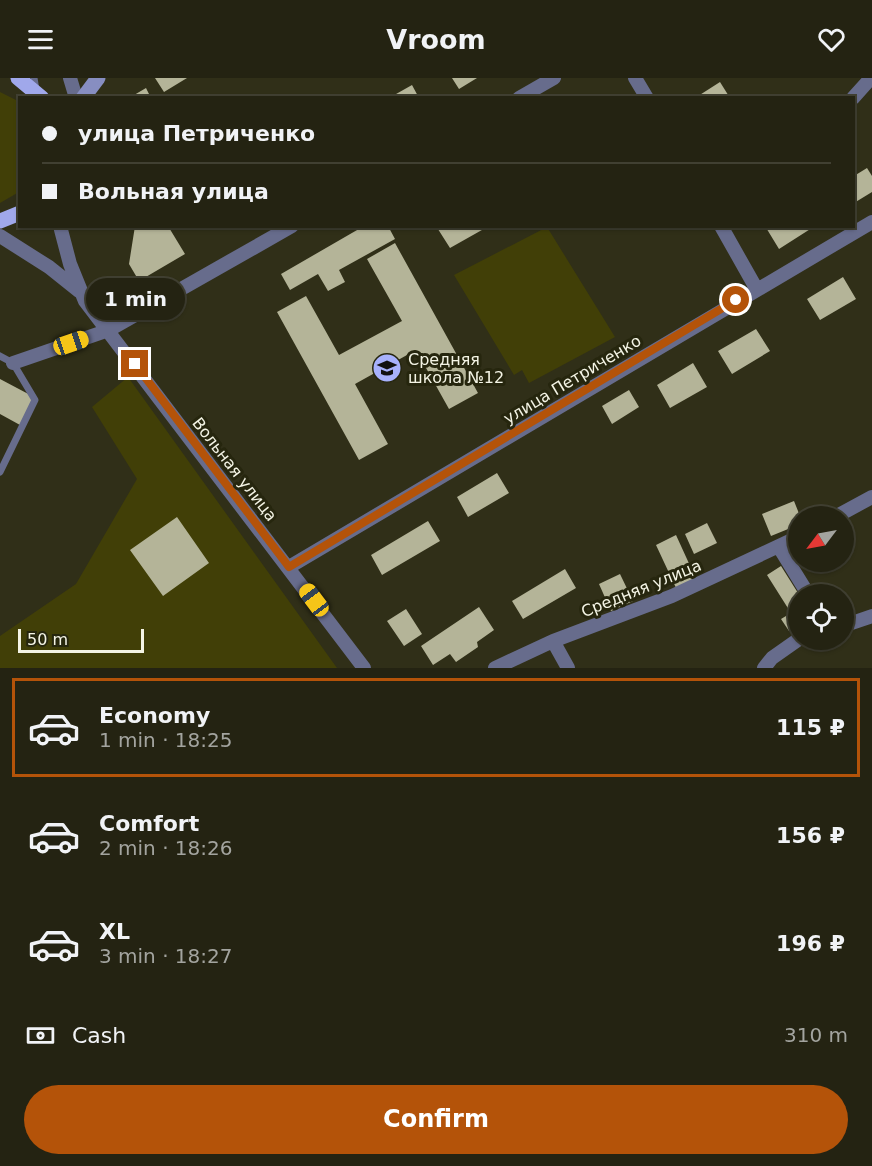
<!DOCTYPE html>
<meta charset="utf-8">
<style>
body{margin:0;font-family:"DejaVu Sans",sans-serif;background:#2c2b1b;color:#f1f3f6;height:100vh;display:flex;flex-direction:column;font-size:22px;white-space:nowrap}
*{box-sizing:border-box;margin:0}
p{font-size:20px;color:#a3a49f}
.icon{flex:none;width:33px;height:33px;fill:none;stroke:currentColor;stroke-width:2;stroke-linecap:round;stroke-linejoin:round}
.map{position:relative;height:590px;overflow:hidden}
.drawer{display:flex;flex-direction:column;background:#242312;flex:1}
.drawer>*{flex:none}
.guide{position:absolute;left:18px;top:18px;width:837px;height:132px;border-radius:0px;box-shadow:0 2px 4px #0004,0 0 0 2px #414032;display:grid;align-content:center;height:132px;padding:0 24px;background:#242312}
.needle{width:39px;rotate:238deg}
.fabs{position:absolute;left:788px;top:428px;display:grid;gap:12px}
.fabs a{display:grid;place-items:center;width:66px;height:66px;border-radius:50%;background:#242312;box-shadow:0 2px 4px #0004,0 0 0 2px #414032;font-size:30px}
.scale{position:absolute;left:18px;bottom:15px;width:126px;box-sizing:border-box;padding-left:6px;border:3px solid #f4f4e5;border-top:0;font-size:16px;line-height:21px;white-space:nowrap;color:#f4f4e5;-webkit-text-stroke:4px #26260e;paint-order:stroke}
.end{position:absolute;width:27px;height:27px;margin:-14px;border:8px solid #b45309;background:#fff;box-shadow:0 0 0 3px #fff}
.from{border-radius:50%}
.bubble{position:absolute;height:42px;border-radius:21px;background:#242312;box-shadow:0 2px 4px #0004,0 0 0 2px #414032;font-size:20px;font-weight:700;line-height:42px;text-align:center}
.car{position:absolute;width:18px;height:36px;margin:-18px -9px;border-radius:8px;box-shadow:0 0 4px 2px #0007;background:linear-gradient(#f5c518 24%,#345 0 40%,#f5c518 0 76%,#345 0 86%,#f5c518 0)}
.guide b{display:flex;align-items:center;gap:21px;height:57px;font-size:22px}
.guide b+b{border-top:2px solid #414032}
.guide i{width:15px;height:15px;background:#f1f3f6}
ul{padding:10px 0 0;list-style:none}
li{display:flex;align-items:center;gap:18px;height:99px;margin:0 12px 9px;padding:0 12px;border:3px solid transparent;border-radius:0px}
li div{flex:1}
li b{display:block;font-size:22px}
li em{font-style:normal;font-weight:700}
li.active{border-color:#b45309}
li>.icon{width:54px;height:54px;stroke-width:1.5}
.pay{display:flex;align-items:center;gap:15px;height:66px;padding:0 24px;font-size:22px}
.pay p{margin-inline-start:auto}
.primary-button{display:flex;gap:12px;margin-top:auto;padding:12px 24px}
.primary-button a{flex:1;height:69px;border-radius:36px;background:#b45309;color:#fff;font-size:24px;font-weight:700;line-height:69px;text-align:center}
header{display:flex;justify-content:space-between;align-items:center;height:78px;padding:0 24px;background:#242312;font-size:27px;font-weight:700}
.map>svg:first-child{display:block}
.green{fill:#413f07}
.building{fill:#b4b498}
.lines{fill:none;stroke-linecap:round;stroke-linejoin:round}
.lane{stroke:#676c8c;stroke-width:7}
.street{stroke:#676c8c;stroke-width:14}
.secondary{stroke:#878ec1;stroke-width:15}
.primary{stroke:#a0a8eb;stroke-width:15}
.route{stroke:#b45309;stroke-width:8}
.labels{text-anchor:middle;stroke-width:6;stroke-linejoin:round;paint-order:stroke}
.poi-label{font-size:16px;fill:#f4f4e5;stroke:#26260e;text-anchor:start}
.street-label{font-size:16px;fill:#f4f4e5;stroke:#26260e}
</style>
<header><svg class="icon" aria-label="menu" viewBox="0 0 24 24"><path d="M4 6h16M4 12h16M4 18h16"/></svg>Vroom<svg class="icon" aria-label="heart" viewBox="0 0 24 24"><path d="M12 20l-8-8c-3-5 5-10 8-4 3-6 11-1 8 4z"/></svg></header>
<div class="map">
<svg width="872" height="590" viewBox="0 0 872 590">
<rect width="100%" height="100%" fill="#302f18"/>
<path class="green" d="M0,14L20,24L19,114L0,125Z
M547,149L615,259L529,305L522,292L514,297L454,197Z
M128,299L337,590H0V558L76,506L137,401L92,329Z"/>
<path class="building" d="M155,0H187L164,14Z
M452,0H477L459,11Z
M720,4L730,20H695Z
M412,7L419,20H389Z
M146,10L151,20H129Z
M867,90L872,98V114L854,125V98Z
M135,148H168L185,176L139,203L129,186Z
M364,148H388L395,161L339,192L345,204L328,213L318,196L290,212L281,196Z
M436,148H489L450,170Z
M765,148H815L779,171Z
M395,165L478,315L449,331L416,272L355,306L388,366L359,382L277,234L306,218L339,277L402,243L367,181Z
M843,199L856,221L820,242L807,221Z
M756,251L770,273L732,296L718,273Z
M693,285L707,309L670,330L657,307Z
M0,301L34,319L20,347L0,336Z
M629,312L639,329L612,346L602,328Z
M497,395L509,415L468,439L457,419Z
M794,423L800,438L798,447L771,458L762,436Z
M177,439L209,485L163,518L130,472Z
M428,443L440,463L382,497L371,477Z
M707,445L717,465L694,476L685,456Z
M676,457L697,503L677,512L656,467Z
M781,488L798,515V547L789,553L781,541L791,535L767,497Z
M565,491L576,510L523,541L512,523Z
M620,496L633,523L611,533L599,506Z
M479,529L494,552L477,564L478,569L456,584L450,576L433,587L421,568Z
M406,531L422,556L404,568L387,543Z"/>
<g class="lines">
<path class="lane" d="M34,0L36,12
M0,278L13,285L35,322L0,394"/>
<path class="street" d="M70,0L76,20
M635,0L647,20
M519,20L554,0
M853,20L871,0
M60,148L70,186L85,223L364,590
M721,148L756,210
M0,158L49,189L79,213
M13,285L109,252L292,148
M837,438L872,419
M779,469L808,516
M289,489L872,144
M843,548L872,538
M553,563L568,590
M495,590L553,563L672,518L798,459
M764,590L772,580L799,561"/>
<path class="secondary" d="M83,20L98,0"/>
<path class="primary" d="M18,0L42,20
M0,143L20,135"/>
</g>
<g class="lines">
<path class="route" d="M135,286L289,489L736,222"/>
</g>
<defs>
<g id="school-disc" transform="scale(1.5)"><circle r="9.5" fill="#a7b1fc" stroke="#26260e"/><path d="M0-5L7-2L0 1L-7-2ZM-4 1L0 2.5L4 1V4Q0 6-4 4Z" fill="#111"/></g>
</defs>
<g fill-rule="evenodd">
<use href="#school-disc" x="387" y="290"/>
</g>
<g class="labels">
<g class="poi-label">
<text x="408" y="287">Средняя<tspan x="408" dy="18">школа №12</tspan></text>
</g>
<g class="street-label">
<text transform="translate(572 301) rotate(-31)" y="6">улица Петриченко</text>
<text transform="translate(235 391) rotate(52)" y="6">Вольная улица</text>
<text transform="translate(641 510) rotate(-22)" y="6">Средняя улица</text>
</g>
</g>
</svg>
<div class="fabs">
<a><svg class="needle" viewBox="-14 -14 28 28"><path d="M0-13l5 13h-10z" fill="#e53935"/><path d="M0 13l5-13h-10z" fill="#a3a49f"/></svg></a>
<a><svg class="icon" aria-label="locate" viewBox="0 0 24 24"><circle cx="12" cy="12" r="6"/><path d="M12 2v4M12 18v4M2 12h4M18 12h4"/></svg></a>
</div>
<div class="scale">50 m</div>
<i class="end from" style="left:736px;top:222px"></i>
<i class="end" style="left:135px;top:286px"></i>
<div class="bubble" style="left:86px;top:200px;width:99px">1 min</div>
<i class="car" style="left:71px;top:265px;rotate:71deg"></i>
<i class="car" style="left:314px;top:522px;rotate:323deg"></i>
<div class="guide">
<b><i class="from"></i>улица Петриченко</b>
<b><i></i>Вольная улица</b>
</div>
</div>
<section class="drawer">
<ul>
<li class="active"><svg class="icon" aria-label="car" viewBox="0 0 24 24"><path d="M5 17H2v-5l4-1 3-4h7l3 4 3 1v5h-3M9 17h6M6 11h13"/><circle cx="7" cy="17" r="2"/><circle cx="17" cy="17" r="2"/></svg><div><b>Economy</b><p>1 min · 18:25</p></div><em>115 ₽</em></li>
<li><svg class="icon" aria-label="car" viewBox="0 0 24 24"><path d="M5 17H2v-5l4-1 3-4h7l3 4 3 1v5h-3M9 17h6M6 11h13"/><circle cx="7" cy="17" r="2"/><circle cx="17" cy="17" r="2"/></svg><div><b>Comfort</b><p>2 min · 18:26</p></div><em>156 ₽</em></li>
<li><svg class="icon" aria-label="car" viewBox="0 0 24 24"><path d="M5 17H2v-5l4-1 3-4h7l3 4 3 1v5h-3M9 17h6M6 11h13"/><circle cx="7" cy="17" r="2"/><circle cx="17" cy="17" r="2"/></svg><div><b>XL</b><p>3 min · 18:27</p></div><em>196 ₽</em></li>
</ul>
<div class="pay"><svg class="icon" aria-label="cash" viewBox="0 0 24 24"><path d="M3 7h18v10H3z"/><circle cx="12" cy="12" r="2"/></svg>Cash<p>310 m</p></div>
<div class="primary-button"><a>Confirm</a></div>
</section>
